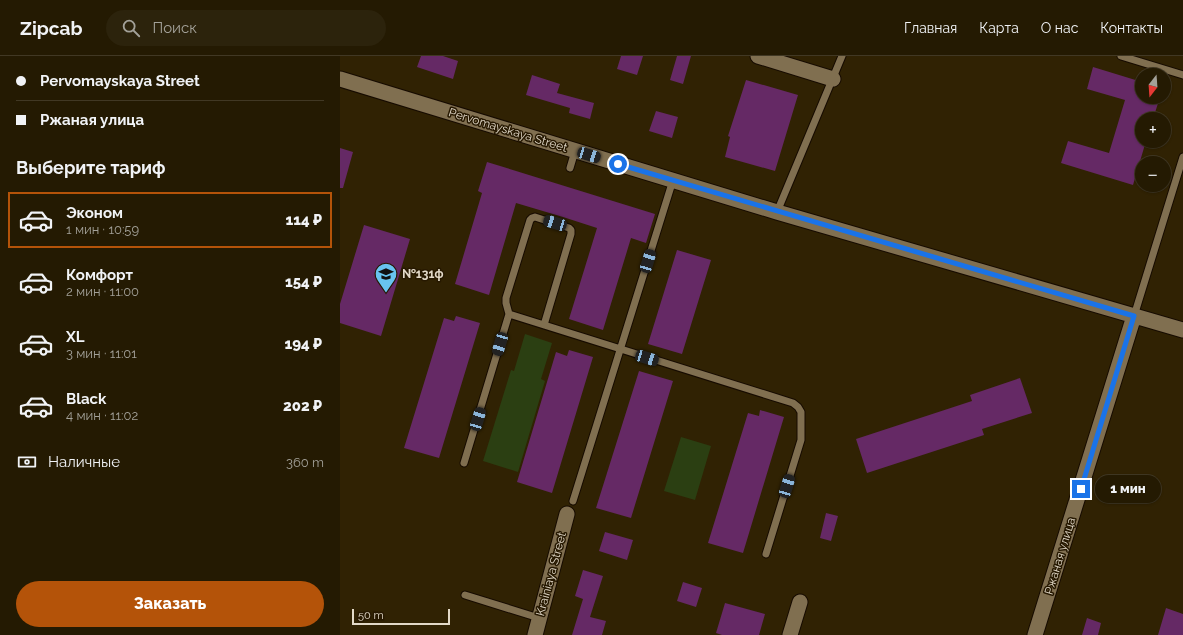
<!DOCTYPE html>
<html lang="ru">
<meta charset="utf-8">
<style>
body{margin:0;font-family:Raleway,sans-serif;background:#2c230c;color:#f1f3f6;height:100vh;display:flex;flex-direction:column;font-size:15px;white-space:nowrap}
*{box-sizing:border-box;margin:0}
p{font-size:13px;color:#a3a199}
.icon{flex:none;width:22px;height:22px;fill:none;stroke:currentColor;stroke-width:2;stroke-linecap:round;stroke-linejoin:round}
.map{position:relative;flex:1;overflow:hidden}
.sheet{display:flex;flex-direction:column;background:#241a02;width:340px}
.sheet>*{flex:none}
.top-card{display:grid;align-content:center;height:88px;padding:0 16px;background:#241a02}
.needle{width:26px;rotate:197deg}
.controls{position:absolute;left:795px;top:12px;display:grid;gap:8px}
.controls a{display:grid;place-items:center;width:36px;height:36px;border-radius:50%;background:#241a02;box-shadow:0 1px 3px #0004,0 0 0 1px #413824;font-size:20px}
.scale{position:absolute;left:12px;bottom:10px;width:98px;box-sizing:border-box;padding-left:4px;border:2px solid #e2d9c8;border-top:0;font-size:11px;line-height:14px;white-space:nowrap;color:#e2d9c8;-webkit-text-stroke:3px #261800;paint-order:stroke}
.end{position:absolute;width:18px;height:18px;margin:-9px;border:5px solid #1a73e8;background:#fff;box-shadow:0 0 0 2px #fff}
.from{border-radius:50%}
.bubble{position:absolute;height:28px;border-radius:14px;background:#241a02;box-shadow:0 1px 3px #0004,0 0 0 1px #413824;font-size:13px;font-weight:800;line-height:28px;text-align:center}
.car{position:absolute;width:12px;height:24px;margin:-12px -6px;border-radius:5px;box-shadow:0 0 3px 1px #0007;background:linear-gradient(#222 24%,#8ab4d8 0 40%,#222 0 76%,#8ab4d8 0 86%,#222 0)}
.top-card b{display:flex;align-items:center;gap:14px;height:38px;font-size:15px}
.top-card b+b{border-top:1px solid #413824}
.top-card i{width:10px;height:10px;background:#f1f3f6}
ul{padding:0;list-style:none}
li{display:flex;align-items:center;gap:12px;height:56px;margin:0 8px 6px;padding:0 8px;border:2px solid transparent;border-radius:0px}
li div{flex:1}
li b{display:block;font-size:15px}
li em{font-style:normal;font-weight:800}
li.selected{border-color:#b45309}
li>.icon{width:36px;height:36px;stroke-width:1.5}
h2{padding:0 16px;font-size:18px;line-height:48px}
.pay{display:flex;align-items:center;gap:10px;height:44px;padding:0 16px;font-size:15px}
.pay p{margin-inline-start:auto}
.cta{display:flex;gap:8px;margin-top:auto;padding:8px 16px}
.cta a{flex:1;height:46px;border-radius:24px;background:#b45309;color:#fff;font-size:16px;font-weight:800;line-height:46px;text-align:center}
header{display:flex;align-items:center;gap:24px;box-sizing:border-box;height:56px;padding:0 20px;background:#241a02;border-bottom:1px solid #413824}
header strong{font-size:19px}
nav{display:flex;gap:22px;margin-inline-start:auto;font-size:14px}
.search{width:280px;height:36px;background:#2c230c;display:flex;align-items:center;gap:10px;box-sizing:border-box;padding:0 14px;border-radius:22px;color:#a3a199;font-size:15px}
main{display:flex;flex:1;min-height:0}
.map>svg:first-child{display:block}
.green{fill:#2b3f12}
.building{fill:#652965}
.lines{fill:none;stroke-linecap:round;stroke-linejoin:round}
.lane-casing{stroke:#160b00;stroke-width:9}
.street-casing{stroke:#160b00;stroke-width:17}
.lane{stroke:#806f50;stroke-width:7}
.street{stroke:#806f50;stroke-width:15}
.route{stroke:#1a73e8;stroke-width:5}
.labels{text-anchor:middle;stroke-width:3;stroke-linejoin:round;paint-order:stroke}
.street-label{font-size:12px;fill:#e2d9c8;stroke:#261800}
.poi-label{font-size:12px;font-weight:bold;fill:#e2d9c8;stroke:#261800;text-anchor:start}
</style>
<header>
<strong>Zipcab</strong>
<div class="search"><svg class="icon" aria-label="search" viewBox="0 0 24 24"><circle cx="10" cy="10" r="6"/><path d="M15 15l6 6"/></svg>Поиск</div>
<nav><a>Главная</a><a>Карта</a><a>О нас</a><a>Контакты</a></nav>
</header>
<main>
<section class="sheet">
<div class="top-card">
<b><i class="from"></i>Pervomayskaya Street</b>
<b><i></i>Ржаная улица</b>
</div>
<h2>Выберите тариф</h2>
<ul>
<li class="selected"><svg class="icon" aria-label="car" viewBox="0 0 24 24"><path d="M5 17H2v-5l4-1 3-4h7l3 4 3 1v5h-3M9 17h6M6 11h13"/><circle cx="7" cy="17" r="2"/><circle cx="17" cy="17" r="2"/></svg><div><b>Эконом</b><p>1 мин · 10:59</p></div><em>114 ₽</em></li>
<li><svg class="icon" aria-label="car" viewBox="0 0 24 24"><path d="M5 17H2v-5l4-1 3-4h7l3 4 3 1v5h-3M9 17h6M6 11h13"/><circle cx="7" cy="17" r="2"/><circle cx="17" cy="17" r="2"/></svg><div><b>Комфорт</b><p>2 мин · 11:00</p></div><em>154 ₽</em></li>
<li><svg class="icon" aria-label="car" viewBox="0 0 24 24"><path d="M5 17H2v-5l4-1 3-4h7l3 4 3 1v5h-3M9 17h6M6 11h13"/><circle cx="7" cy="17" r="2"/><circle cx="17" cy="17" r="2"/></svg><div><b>XL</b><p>3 мин · 11:01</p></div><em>194 ₽</em></li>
<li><svg class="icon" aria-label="car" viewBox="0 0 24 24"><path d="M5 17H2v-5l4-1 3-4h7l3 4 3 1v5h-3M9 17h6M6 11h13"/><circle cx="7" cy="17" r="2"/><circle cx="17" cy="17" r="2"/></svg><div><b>Black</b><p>4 мин · 11:02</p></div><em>202 ₽</em></li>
</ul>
<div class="pay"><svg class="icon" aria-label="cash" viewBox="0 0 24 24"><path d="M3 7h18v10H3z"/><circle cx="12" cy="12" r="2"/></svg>Наличные<p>360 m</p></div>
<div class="cta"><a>Заказать</a></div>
</section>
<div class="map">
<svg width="843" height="579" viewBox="0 0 843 579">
<rect width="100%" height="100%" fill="#302203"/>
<path class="green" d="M185,278L212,287L201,323L205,325L178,416L143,405L171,314L174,315Z
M341,381L371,390L355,444L324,435Z"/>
<path class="building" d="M81,0H103L118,5L113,23L77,11Z
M281,0H303L297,19L277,13Z
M337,0H351L343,28L330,24Z
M753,11L802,26V41H820L813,63H802V85H806L793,129L721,107L728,85L769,97L785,44L747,33Z
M192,19L220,28L217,37L254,47L250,63L229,57L230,52L186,39Z
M406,24L458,39L435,115L385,101L390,81L388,80Z
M316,55L338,61L332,82L309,75Z
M0,92L13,96L3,132H0Z
M147,106L315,158L306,187L291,182L263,274L229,263L257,172L223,161L176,147L149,239L115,228L142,137L138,135Z
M24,169L70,183L41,280L0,267V248Z
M337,194L371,204L342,298L308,288Z
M116,260L140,267L99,402L64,392L104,262L114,265Z
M229,294L253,301L212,437L177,426L216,296L227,300Z
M299,315L333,325L291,462L256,452Z
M680,322L692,357L642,373L644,379L527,417L516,383L632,345L630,339Z
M420,354L444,361L403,497L368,487L408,357L419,360Z
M486,457L498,460L491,485L480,482Z
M265,476L293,484L287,504L259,495Z
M243,514L263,520L250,561L266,565L262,579H232L243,543L235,540Z
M343,526L362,532L356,551L337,545Z
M385,547L425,558L419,579H382L376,577Z
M826,552L843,558V579H818Z
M747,562L761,567L758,579H742Z"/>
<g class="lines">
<g class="lane-casing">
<path id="lane" d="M781,0L843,19
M230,112L235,95
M437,156L502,0
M169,258L453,347L458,351L461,356V384L426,498
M794,260L843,101
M124,407L169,258L166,247V242L190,164L192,162L195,161L229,172L231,174V178L204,269
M233,445L333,124
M125,539L199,562"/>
</g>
<g class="street-casing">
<path id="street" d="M418,0L493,23
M0,23L437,156L843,274
M195,579L227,458
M450,579L460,546
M695,579L794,260"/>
</g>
<use href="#lane" class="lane"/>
<use href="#street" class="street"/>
</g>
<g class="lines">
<path class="route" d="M278,108L794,260L741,433"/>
</g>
<defs>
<g id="school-pin" transform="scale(1.15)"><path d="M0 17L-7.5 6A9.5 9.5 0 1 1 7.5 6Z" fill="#68c4f0" stroke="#261800"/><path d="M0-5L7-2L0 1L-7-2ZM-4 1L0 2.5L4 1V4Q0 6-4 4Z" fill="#111"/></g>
</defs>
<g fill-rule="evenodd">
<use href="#school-pin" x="46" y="218"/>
</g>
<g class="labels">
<g class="street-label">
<text transform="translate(168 74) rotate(17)" y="4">Pervomayskaya Street</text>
<text transform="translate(720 500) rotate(-73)" y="4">Ржаная улица</text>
<text transform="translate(211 518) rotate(-75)" y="4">Krainiaya Street</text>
</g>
<g class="poi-label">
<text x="62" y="222">№131ф</text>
</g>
</g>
</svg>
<div class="controls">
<a><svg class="needle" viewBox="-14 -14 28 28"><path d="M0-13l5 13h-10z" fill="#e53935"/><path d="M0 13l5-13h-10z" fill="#a3a199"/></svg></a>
<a>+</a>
<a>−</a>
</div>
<div class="scale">50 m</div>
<i class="end from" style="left:278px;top:108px"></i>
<i class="end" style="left:741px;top:433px"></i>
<div class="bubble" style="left:755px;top:419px;width:66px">1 мин</div>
<i class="car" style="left:249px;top:99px;rotate:107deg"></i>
<i class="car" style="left:215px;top:167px;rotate:287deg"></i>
<i class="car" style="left:308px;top:205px;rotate:17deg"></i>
<i class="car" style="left:160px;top:288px;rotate:197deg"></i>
<i class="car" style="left:307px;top:302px;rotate:107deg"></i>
<i class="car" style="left:138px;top:363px;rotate:17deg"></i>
<i class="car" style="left:447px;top:430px;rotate:17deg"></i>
</div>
</main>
